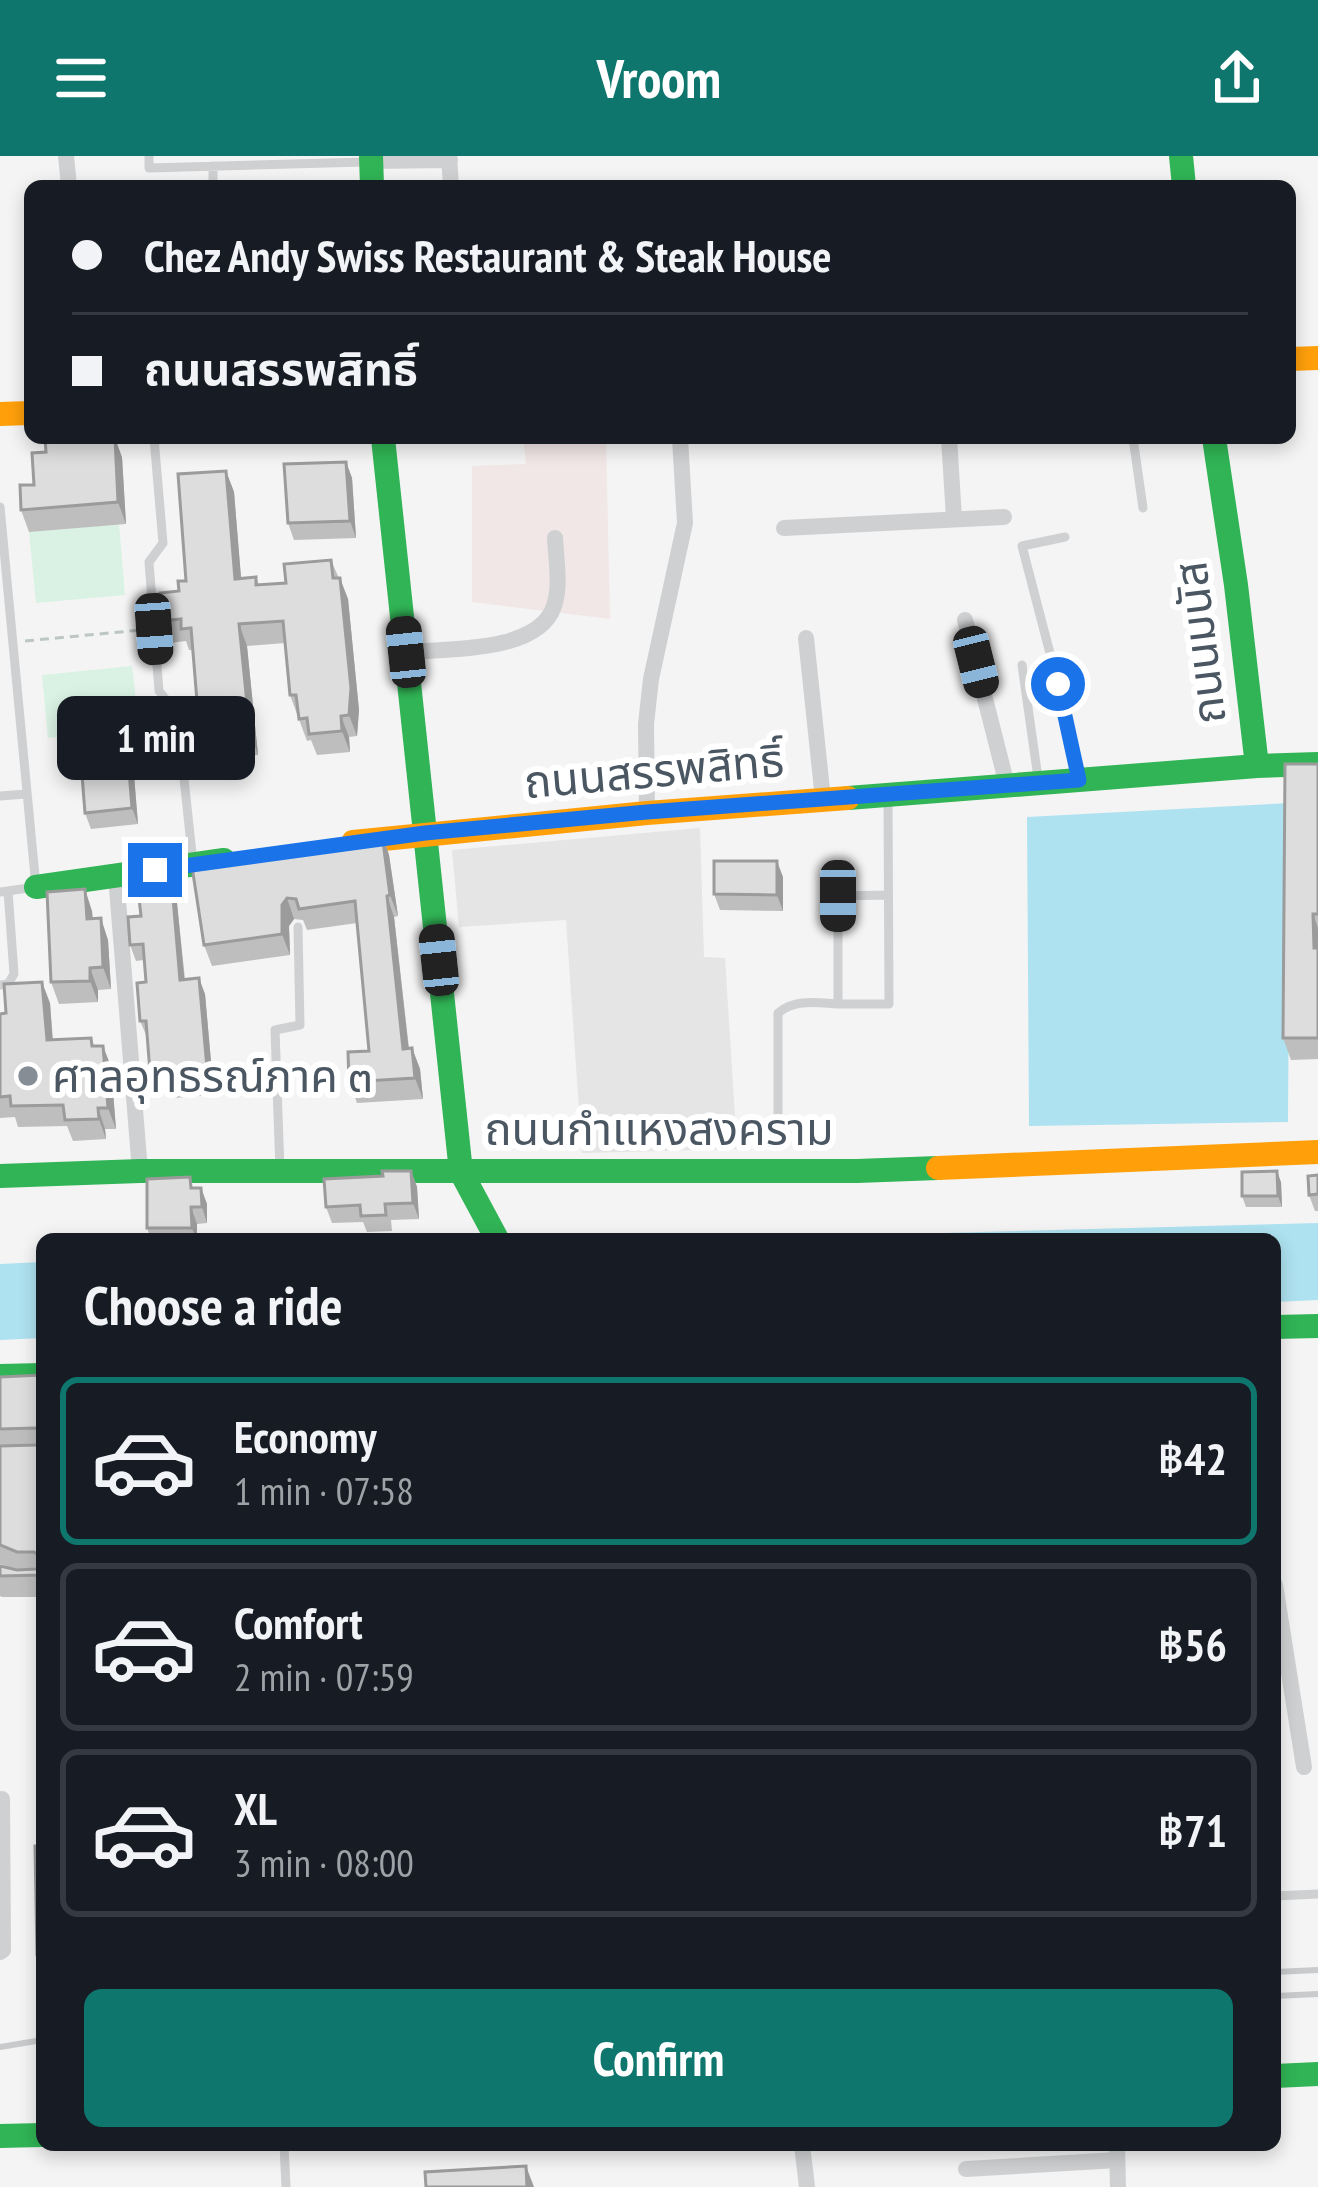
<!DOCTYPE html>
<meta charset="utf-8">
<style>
body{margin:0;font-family:"PT Sans Narrow","Noto Sans Thai",sans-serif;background:#20242c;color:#f1f3f6;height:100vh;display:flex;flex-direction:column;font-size:45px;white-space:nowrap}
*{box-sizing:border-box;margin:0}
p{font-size:39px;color:#9ea1a6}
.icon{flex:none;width:66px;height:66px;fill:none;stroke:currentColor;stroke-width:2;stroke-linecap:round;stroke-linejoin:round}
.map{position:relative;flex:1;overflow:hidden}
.details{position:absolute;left:36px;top:1077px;width:1245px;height:918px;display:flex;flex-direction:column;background:#171b24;border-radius:18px;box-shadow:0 6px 18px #0003}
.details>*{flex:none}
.top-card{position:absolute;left:24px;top:24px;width:1272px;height:264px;border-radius:18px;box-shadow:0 6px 18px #0003;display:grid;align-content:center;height:264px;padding:0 48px;background:#171b24}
.end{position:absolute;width:54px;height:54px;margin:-27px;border:15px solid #1a73e8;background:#fff;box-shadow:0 0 0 6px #fff}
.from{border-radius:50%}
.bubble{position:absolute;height:84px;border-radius:18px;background:#171b24;box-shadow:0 6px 18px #0003;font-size:39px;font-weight:600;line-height:84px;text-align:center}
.car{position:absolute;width:36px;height:72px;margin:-36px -18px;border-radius:15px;box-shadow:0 0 9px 3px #0007;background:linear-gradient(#222 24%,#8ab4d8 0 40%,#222 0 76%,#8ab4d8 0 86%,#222 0)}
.top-card b{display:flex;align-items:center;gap:42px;height:114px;font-size:45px}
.top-card b+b{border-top:3px solid #363941}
.top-card i{width:30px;height:30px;background:#f1f3f6}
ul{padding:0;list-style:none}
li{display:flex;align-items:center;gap:36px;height:168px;margin:0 24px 18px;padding:0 24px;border:6px solid #363941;border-radius:18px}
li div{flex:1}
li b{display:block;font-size:45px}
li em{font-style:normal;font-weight:600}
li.active{border-color:#0f766e}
li>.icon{width:108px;height:108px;stroke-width:1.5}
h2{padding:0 48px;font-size:54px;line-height:144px}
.action{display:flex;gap:24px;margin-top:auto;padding:24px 48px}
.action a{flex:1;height:138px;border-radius:18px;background:#0f766e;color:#fff;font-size:48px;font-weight:600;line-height:138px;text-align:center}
header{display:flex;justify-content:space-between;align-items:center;height:156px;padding:0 48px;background:#0f766e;color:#fff;font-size:54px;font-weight:600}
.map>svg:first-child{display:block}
.education{fill:#e6e5e6}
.medical{fill:#f1e7e6}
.green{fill:#d9f2e3}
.water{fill:#aee2f0}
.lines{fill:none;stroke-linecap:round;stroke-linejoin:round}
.path{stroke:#bcc7c4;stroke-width:3;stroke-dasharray:9 6;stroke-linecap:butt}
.lane{stroke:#ced0d2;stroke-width:9}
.street{stroke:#ced0d2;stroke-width:16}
.fast{stroke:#30b455;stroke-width:24}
.slow{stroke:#ff9f0a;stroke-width:24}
.rail{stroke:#c9cacc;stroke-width:6}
.wall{fill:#bebebf}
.shaded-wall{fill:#9b9b9b}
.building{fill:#ddddde;stroke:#9b9b9b;stroke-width:3}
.route{stroke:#1a73e8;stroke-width:15}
.poi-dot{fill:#868d94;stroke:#fff;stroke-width:4.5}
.labels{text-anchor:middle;stroke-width:12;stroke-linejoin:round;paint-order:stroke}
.street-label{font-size:45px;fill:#4a5661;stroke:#fff}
.poi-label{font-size:45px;fill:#4a5661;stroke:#fff;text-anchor:start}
</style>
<header><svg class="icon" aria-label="menu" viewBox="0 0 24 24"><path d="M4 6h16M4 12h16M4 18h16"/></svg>Vroom<svg class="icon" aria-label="share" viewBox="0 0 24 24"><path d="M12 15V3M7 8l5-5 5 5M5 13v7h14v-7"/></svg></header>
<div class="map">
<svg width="1318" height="2031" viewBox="0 0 1318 2031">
<rect width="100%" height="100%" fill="#f4f4f4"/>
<path class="education" d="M700,672L704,801L725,802L737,993L582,997L566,764L459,771L452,694Z"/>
<path class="medical" d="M523,282H606L610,463L472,446V310L526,308Z"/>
<path class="green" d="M119,368L125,439L36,447L29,376Z
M132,510L139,572L48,582L42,519Z"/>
<path class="water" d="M1290,647L1288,966L1029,970L1027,661Z
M1318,1067V1144L1275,1146V1083H903L904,1078Z
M42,1106V1182L0,1184V1108Z"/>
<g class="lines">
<path class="path" d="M25,485L141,474"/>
<path class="lane" d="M149,0V12L366,6
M213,10V30
M154,282L163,387L149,406L159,535L177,557L193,707
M1133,282L1143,352
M0,351L36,731L0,736
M1065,381L1022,390L1058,528L1079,624
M1022,509L1038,622
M0,640L26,638
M888,739L838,740V848H889L888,640
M0,829L8,828L14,818L8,735
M778,957V857C795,842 818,847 838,848
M280,1014L275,874L300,869L298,771
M1275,1740L1318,1738
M284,1989L286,2031"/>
<path class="street" d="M66,0L69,30
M449,0L451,30
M371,5L450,4
M949,282L954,362
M784,372L1004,361
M965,464L1007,629
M806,482L823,643
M406,496C446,493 539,497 554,450C561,430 556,403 555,382
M647,657L646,568L651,523L685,367L680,282
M116,720L140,1015
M1275,1429L1304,1611
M0,1796L3,1794L2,1643
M802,1989L807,2031
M1117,1989L1118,2031
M966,2013L1117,2004"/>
<path class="fast" d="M371,0L372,30
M1181,0L1184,30
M383,282L461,1016L497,1083
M1214,282L1236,429L1257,610
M848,642L1257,610L1318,608
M36,731L224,704
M0,1020L140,1015H857L938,1012
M1275,1171L1318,1170
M0,1220L42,1219
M1275,1920L1318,1918
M0,1980L42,1979"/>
<path class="slow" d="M1290,203L1318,202
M0,258L30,257
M353,686L647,657L848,642
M938,1012L1318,996"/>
<path class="rail" d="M1275,1816L1318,1814
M1275,1840L1318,1838
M0,1891L42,1884"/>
</g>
<path class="wall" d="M122,301L126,368L29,376L21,354L34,329Z
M346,306L352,322L356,382L294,384L288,367Z
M226,315L234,336L241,423L256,421L259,429L286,427L331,404L348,443L359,554L357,580L349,581L350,596L317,599L311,584L307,585L290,539L285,487L247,490L258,599L208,603L200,582L193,494H189L186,485L170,487L162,465L186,425Z
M1318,608V903L1291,904L1283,882Z
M134,619L138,668L91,673L85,657Z
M382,678L389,699L398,760L394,761L409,892H412L420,913L423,943L357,947L349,926L369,895L357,767L307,774L303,764L294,763L289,770L290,799L212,810L204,789Z
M783,721V755L720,754L714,738Z
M172,730L177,747L185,823L205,838L214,939L173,942L169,932L156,933L150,916L147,881L140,865L146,826L144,804L136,805L130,789L141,760Z
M92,755L93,763L108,784L111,833L98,834V846L59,848L51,826Z
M50,847L53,884L91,882L94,890H103L111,911L116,973H105L106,983L73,985L67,970L18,971L15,961L0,962V858Z
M411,1015L417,1031L419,1063L391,1064L392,1075L367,1076L363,1066L332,1067L326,1051L383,1020Z
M1318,1019V1055H1315L1309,1039Z
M1281,1026L1282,1051H1246L1242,1040Z
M194,1032H201L207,1048V1067L197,1068V1083H151L147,1072Z
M42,1219V1441H2L0,1440V1410L17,1414L0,1408V1221Z"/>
<path class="shaded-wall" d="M115,282L122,301L126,368L118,346Z
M346,306L352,322L356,382L350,365Z
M226,315L234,336L243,445L235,423Z
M340,422L348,443L359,554L357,580L349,559Z
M239,468L247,490L258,599L250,577Z
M341,560L349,581L350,596L342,575Z
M128,603L134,619L138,668L132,652Z
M382,678L389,699L398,760L390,739Z
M777,705L783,721V755L777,739Z
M172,730L177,747L186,840L180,824Z
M85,733L92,755L94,785L87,763Z
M387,740L394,761L411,914L403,893Z
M287,742L294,763L289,770L290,799L282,778V749Z
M1313,758L1318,772V803L1314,792Z
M101,762L108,784L111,833L103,811Z
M90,812L98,834V846L90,825Z
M199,822L205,838L214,939L208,923Z
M42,826L50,847L54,905L47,884Z
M103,890L111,911L116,973L108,952Z
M412,892L420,913L423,943L415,922Z
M98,952L105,973L106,983L99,963Z
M411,1015L417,1031L419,1063L413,1047Z
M1277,1015L1281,1026L1282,1051L1278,1040Z
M201,1032L207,1048V1067L202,1051Z
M191,1051L197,1068V1083H196L192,1072Z
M526,2010L534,2031H527Z"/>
<path class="building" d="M45,282H115L118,346L21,354L20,329H34L32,297L46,296Z
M346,306L350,365L288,367L284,308Z
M226,315L235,423L256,421V429L286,427L284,408L331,404L333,422H340L351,532L349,559L341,560L342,575L309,578L307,562L299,563L296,539H290L283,465L239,468L250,577L200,582L191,472L181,473V463L162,465L160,437L179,435L178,425H186L178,318Z
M128,603L132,652L85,657L81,606Z
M1285,608H1318V758H1313L1314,792H1318V882H1283Z
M382,678L390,739L387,740L403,893L412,892L415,922L349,926L348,896L369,895L355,745L299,753L296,743L287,742L282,749V778L204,789L191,704Z
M714,705H777V739L714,738Z
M172,730L180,824L199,822L208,923L167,925L166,916H150L146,865H140L137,827L146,826L143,788L130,789L128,761L141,760L138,733Z
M85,733L87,763L101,762L103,811L90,812V825L51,826L47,736Z
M42,826L47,884L91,882L92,890H103L108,952H98L99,963L65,964L63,949L11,950L10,940L0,941V858L6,857L4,828Z
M382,1015H411L413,1047L385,1048L386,1059L361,1060L360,1049L326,1051L324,1023L383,1020Z
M1277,1015L1278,1040H1242V1016Z
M1318,1019V1038L1309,1039L1308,1020Z
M190,1021L191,1032H201L202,1051H191L192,1072H147V1023Z
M42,1219V1278L41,1275L35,1272L0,1273V1221Z
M42,1283V1401L34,1396H17L0,1389V1290L36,1289Z
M42,1403V1419L0,1420V1410L17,1414L36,1413L42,1410Z
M35,1690H42V1799H37Z
M526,2010L527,2031H426L425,2016Z"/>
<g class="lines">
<path class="route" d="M155,714L425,677L647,656L1079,624L1058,528"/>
</g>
<circle class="poi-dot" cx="28" cy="920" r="12"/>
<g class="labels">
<g class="street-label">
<text transform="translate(1200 487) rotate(-97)" y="16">ถนนมนัส</text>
<text transform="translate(654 615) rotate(-5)" y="16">ถนนสรรพสิทธิ์</text>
<text x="659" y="989">ถนนกำแหงสงคราม</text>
</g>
<g class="poi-label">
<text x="52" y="936">ศาลอุทธรณ์ภาค ๓</text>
</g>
</g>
</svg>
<i class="end from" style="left:1058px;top:528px"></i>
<i class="end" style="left:155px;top:714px"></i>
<div class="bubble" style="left:57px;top:540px;width:198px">1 min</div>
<i class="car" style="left:154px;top:473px;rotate:176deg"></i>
<i class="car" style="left:406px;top:496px;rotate:354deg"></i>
<i class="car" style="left:976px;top:506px;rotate:166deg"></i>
<i class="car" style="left:838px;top:740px;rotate:180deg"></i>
<i class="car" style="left:439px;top:804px;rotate:354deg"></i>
<div class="top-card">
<b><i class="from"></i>Chez Andy Swiss Restaurant &amp; Steak House</b>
<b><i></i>ถนนสรรพสิทธิ์</b>
</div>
<section class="details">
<h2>Choose a ride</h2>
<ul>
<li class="active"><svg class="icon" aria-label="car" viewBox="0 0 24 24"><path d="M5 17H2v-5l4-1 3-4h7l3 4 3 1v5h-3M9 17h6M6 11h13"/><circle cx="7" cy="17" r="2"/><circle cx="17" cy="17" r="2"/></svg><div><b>Economy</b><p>1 min · 07:58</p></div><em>฿42</em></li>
<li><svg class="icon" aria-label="car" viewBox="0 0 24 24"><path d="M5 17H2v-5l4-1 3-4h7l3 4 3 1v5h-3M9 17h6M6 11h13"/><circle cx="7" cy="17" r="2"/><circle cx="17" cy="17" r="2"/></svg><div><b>Comfort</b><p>2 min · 07:59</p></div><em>฿56</em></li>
<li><svg class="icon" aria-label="car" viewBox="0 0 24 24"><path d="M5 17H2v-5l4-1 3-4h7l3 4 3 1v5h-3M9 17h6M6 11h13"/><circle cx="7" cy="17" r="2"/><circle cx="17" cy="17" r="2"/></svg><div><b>XL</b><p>3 min · 08:00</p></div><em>฿71</em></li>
</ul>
<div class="action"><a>Confirm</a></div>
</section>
</div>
